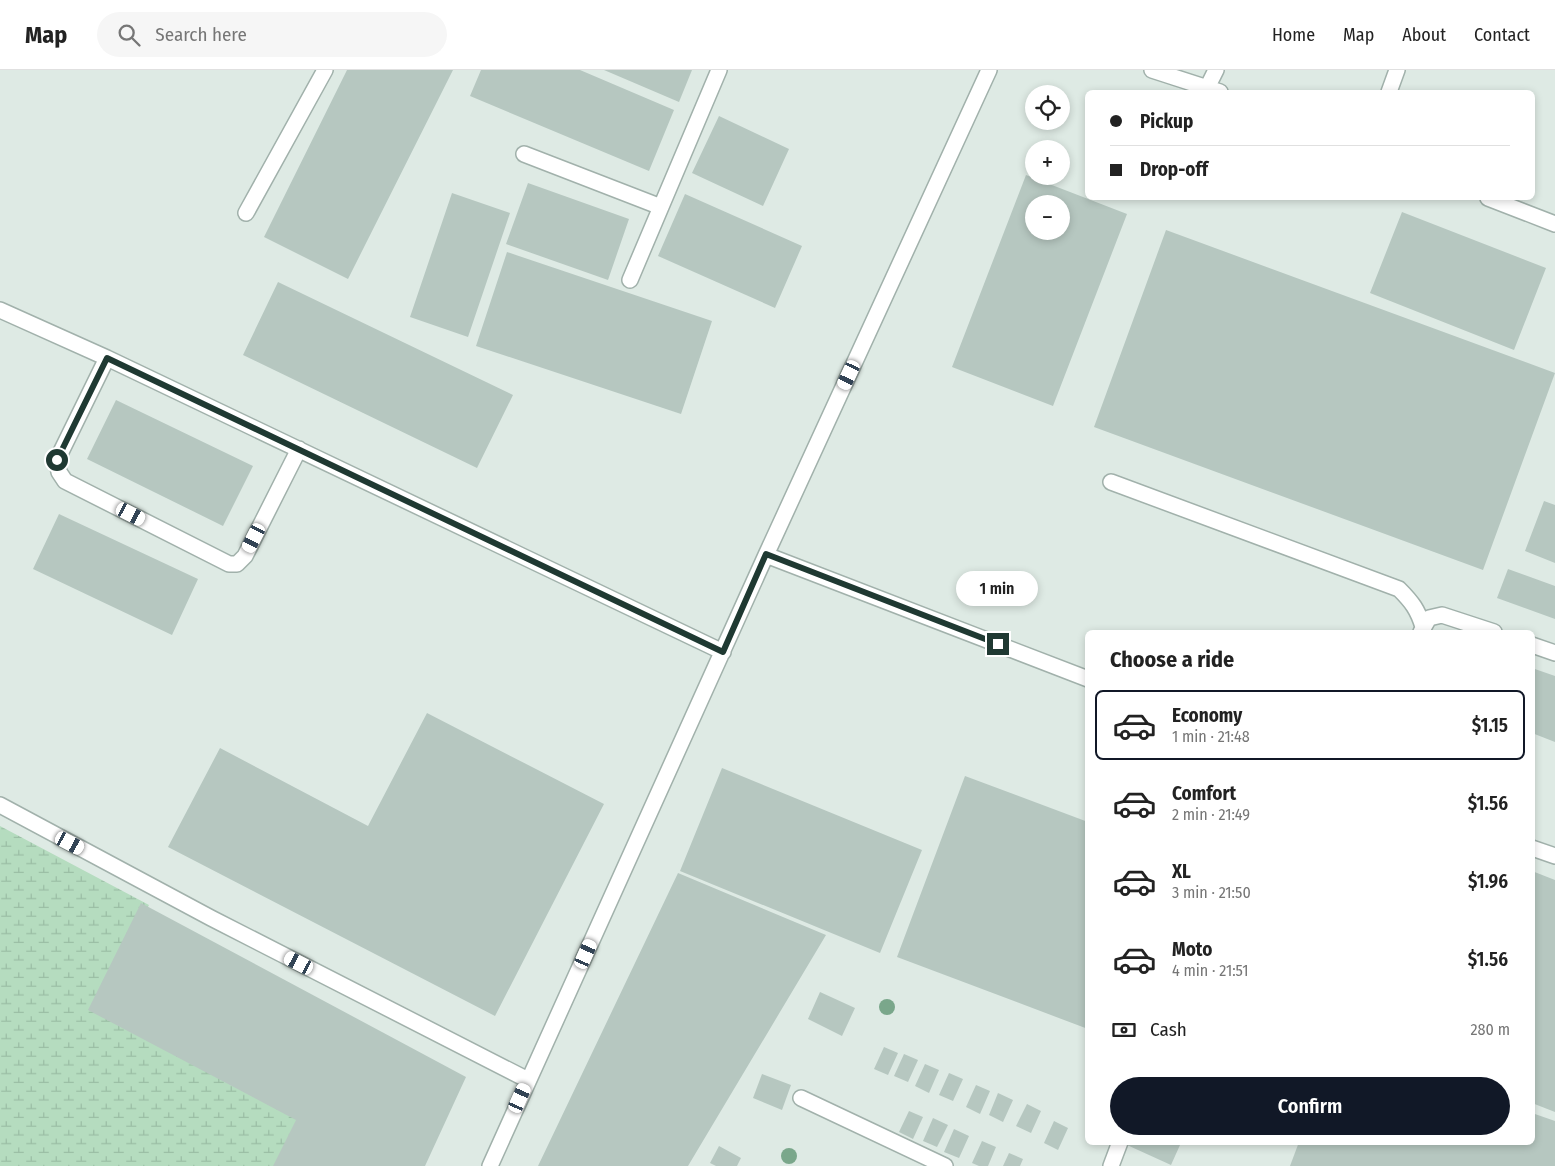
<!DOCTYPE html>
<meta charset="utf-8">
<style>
body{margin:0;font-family:"Fira Sans Condensed",sans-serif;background:#f6f6f6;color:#222;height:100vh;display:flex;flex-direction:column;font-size:19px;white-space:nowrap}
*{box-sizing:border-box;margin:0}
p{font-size:16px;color:#767676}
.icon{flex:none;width:28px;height:28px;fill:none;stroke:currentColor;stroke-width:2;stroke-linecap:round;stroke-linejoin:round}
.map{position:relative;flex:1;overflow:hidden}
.details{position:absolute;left:1085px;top:560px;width:450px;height:515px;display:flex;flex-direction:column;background:#fff;border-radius:8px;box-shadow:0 2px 8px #0003}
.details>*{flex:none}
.hud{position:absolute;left:1085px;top:20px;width:450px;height:110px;border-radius:8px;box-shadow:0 2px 8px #0003;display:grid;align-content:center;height:110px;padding:0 25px;background:#fff}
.controls{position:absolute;left:1025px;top:15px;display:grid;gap:10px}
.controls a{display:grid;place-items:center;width:45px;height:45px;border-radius:50%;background:#fff;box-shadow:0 2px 8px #0003;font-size:25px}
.end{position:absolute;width:22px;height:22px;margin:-11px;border:6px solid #1f3932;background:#fff;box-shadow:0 0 0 2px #fff}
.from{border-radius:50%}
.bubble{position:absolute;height:35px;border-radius:18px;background:#fff;box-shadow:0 2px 8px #0003;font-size:16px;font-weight:600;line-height:35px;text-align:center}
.car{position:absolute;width:15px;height:30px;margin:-15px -8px;border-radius:6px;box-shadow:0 0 4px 1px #0007;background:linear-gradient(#fff 24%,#345 0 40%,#fff 0 76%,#345 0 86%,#fff 0)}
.hud b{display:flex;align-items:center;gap:18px;height:48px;font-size:19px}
.hud b+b{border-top:1px solid #e0e0e0}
.hud i{width:12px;height:12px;background:#222}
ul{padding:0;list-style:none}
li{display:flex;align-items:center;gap:15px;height:70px;margin:0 10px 8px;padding:0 15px;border:2px solid transparent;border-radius:8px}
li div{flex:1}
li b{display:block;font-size:19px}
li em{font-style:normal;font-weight:600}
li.on{border-color:#111827}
li>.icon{width:45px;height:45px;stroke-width:1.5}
h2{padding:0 25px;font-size:22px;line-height:60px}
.pay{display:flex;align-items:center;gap:12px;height:55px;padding:0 25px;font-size:19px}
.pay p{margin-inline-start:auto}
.button{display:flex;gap:10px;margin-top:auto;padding:10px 25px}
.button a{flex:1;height:58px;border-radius:30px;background:#111827;color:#fff;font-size:20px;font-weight:600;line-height:58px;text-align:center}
header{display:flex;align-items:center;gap:30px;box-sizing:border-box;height:70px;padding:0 25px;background:#fff;border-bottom:1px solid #e0e0e0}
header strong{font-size:24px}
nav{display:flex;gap:28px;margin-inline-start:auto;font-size:18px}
.search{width:350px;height:45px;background:#f6f6f6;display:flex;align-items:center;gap:12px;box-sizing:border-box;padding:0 18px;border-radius:28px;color:#767676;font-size:19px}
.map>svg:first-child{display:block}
.wetland{fill:url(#wetland-marsh)}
.building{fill:#b6c7c0;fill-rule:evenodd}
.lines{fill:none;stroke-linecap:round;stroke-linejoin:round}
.minor-casing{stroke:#a1b1ab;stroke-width:18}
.minor{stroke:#fff;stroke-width:15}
.tree{fill:#7aa78b}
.route{stroke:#1f3932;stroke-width:6}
</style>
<header>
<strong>Map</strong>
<div class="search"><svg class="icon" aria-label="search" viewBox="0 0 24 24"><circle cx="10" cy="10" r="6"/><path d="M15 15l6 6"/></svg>Search here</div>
<nav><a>Home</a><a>Map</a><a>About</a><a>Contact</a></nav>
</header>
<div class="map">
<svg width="1555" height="1096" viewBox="0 0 1555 1096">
<defs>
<pattern id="wetland-marsh" width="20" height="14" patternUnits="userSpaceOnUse" patternTransform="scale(1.25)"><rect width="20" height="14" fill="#b5dcbf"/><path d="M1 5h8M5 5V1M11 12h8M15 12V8" fill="none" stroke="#9bbea5"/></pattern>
</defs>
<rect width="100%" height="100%" fill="#deeae4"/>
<path class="wetland" d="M0,756L149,835L97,933L307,1045L280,1096H0Z"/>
<path class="building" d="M347,0H453L348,209L264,167Z
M481,0H580L674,40L649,101L470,26Z
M604,0H692L679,32Z
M719,46L789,79L763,136L692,103Z
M1026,105L1127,144L1053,336L952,297ZM1034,134H1061V161H1034Z
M528,113L629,149L608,210L506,174Z
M452,123L510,143L468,267L410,247Z
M685,124L802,176L775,238L658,186Z
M1402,142L1546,198L1514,280L1370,223Z
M1166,160L1555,303L1483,500L1094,357Z
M507,182L712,251L681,344L476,276Z
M278,212L513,325L477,398L243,285Z
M116,330L253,396L223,456L87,389Z
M1544,431L1555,435V493L1525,481Z
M59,444L198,509L172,565L33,499Z
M1508,499L1555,516V549L1497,528Z
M1532,598L1555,606V672L1532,663Z
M427,643L604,734L495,946L168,777L220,678L368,756Z
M722,698L922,780L880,883L680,801Z
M965,706L1088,752V959L897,887Z
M1532,801L1555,810V1042L1532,1033Z
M678,803L826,865L688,1096H538Z
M141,833L466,1007L425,1096H273L296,1050L88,940Z
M820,922L855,938L842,966L808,949Z
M884,977L898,983L888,1005L874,999Z
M904,984L918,990L908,1012L894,1006Z
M925,994L939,1000L929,1023L915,1016Z
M949,1003L963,1009L953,1031L939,1025Z
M762,1004L791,1015L782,1040L753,1028Z
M976,1015L990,1021L980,1044L966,1037Z
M998,1023L1013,1030L1003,1052L989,1045Z
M1027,1034L1041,1041L1031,1063L1016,1056Z
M909,1041L923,1047L913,1069L899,1062Z
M1532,1043L1555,1051V1096H1290L1299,1072H1532Z
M933,1048L948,1055L937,1077L923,1071Z
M1054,1051L1068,1058L1058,1080L1044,1073Z
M954,1059L969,1066L959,1088L944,1082Z
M982,1071L996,1077L988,1096H979L972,1093Z
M1128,1072H1175L1180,1075L1171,1095L1127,1075Z
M719,1076L741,1088L737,1096H716L710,1093Z
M1009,1083L1023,1089L1020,1096H1003Z"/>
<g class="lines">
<g class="minor-casing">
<path id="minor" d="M1152,0L1220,22
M1207,18L1216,0
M1389,22L1397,0
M524,84L661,137
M1488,128L1555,154
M246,143L325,0
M630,210L719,0
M0,240L107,288L723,582
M107,288L57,390L59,402L65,411L229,494H237L245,486L299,379
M1111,412L1399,519C1412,532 1418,540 1423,557
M766,485L1088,609
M1421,562L1429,548L1442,545L1494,562
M1532,575L1555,583
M0,735L211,848L528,1010
M1532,778L1555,786
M801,1028L945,1096
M490,1096L766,485L989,0
M1111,1096L1120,1072"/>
</g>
<use href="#minor" class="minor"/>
</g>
<g class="tree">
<circle cx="887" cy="937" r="8"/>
<circle cx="789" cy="1086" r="8"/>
</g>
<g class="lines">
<path class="route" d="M57,390L107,288L723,582L766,484L998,574"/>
</g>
</svg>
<div class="controls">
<a><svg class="icon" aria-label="locate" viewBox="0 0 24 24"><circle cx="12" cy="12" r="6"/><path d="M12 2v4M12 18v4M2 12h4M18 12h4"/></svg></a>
<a>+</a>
<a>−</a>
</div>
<i class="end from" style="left:57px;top:390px"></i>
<i class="end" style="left:998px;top:574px"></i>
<div class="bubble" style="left:956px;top:501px;width:82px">1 min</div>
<i class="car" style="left:849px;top:305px;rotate:205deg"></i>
<i class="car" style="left:131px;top:444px;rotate:117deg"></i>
<i class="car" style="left:254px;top:468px;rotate:207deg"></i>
<i class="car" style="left:70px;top:773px;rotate:118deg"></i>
<i class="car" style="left:586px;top:884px;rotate:24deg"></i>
<i class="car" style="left:299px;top:893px;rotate:297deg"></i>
<i class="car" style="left:520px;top:1028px;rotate:24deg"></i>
<div class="hud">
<b><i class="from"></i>Pickup</b>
<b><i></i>Drop-off</b>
</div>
<section class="details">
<h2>Choose a ride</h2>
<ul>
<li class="on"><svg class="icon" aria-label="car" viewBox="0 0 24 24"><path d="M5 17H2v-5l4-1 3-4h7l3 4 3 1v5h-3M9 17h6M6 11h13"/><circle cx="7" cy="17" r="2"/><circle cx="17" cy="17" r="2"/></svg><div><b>Economy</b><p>1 min · 21:48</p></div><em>$1.15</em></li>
<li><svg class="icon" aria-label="car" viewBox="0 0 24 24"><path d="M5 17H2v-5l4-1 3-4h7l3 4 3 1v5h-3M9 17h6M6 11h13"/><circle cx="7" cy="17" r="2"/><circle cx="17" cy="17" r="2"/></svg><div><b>Comfort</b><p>2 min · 21:49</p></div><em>$1.56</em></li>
<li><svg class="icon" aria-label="car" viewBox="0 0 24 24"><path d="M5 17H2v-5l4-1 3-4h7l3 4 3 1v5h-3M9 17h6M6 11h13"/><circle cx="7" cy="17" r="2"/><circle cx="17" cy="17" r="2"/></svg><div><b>XL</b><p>3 min · 21:50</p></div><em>$1.96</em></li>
<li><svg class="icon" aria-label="car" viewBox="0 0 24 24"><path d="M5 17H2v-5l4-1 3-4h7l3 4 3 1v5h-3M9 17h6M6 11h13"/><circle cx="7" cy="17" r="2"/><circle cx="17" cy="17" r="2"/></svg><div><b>Moto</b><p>4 min · 21:51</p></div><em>$1.56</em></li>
</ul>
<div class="pay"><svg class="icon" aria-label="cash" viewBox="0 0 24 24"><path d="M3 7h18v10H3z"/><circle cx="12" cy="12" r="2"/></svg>Cash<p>280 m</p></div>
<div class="button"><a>Confirm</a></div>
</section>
</div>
